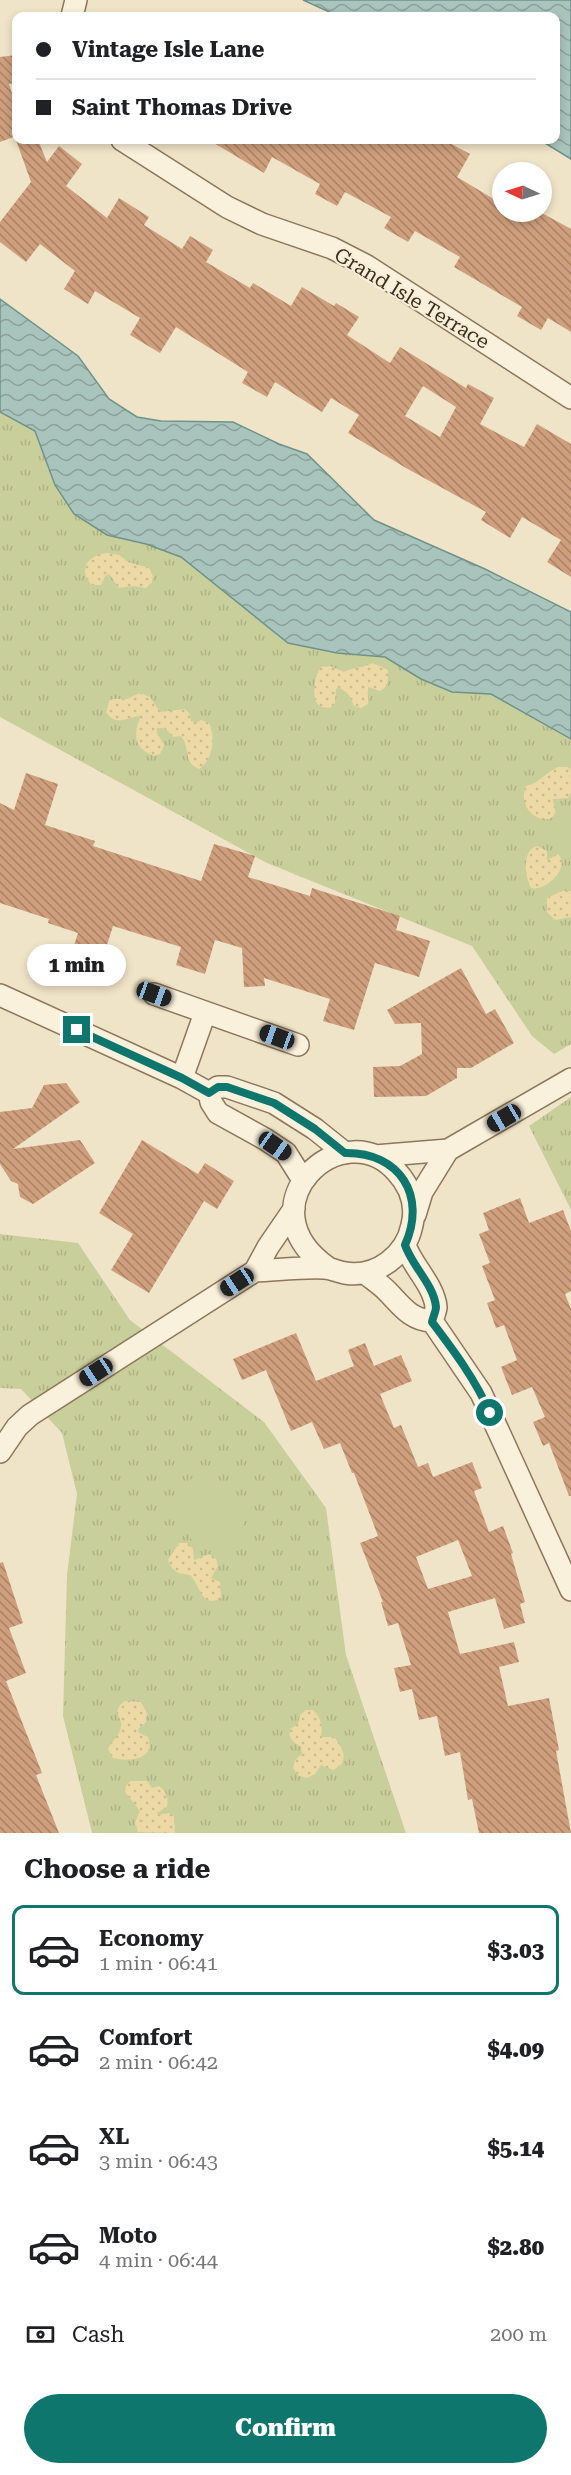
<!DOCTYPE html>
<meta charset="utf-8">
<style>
body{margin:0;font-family:"Roboto Serif",serif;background:#f2f2f2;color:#202124;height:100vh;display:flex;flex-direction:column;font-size:22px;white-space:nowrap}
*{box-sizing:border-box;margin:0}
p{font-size:20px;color:#757577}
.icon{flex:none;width:33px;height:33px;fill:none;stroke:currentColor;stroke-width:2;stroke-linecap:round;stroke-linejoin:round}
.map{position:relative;height:1833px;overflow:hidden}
.sheet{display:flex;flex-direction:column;background:#fff;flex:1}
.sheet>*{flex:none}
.banner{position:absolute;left:12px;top:12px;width:548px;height:132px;border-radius:12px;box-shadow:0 3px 9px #0003;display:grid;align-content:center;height:132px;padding:0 24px;background:#fff}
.needle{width:39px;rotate:274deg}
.tools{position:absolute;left:492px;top:162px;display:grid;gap:12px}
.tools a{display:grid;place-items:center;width:60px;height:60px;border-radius:50%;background:#fff;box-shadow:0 3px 9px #0003;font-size:30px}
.end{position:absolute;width:27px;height:27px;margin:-14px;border:8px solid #0f766e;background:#fff;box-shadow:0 0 0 3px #fff}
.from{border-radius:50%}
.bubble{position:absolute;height:42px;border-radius:21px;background:#fff;box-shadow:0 3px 9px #0003;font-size:20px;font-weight:800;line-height:42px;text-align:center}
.car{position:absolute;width:18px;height:36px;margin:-18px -9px;border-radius:8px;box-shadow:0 0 4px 2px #0007;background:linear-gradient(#222 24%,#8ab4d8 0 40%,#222 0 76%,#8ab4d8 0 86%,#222 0)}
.banner b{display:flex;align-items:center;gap:21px;height:57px;font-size:22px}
.banner b+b{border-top:2px solid #e0e0e0}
.banner i{width:15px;height:15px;background:#202124}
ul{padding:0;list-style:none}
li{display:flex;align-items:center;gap:18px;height:90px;margin:0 12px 9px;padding:0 12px;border:3px solid transparent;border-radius:12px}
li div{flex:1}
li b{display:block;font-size:22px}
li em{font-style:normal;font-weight:800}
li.on{border-color:#0f766e}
li>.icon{width:54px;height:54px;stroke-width:1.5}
h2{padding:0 24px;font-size:27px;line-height:72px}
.pay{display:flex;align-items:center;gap:15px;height:66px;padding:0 24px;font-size:22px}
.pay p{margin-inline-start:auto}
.button{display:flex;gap:12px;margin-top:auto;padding:12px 24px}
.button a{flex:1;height:69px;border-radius:36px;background:#0f766e;color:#fff;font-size:24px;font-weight:800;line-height:69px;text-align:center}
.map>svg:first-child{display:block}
.grass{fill:url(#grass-tufts)}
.sand{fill:url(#sand-dots)}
.garden{fill:#c9cf9b}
.water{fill:url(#water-waves);stroke:#6f938a;stroke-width:1.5}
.building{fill:url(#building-back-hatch);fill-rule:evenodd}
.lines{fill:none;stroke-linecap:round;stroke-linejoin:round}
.minor-casing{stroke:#8d765c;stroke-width:24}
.minor{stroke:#faf1dc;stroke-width:21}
.route{stroke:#0f766e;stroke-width:8}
.labels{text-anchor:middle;stroke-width:4.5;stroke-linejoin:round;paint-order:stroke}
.street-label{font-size:20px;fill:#3d2e20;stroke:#f7eed8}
</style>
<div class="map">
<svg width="571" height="1833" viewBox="0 0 571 1833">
<defs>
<pattern id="grass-tufts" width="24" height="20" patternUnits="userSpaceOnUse" patternTransform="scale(1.5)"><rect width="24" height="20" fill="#c9cf9b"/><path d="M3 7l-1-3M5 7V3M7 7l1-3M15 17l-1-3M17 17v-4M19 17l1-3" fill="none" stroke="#aeb285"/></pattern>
<pattern id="sand-dots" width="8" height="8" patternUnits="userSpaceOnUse" patternTransform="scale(1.5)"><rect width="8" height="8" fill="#ecd9a5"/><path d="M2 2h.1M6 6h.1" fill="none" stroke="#cbbb8e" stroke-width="1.8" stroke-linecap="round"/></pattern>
<pattern id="water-waves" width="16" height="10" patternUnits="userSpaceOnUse" patternTransform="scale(1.5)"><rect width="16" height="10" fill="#a9c4bc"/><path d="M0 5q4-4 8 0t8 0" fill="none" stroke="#8ba098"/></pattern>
<pattern id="building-back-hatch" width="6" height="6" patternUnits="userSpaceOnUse" patternTransform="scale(1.5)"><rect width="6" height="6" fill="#cf9f7d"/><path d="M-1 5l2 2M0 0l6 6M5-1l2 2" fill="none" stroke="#a98266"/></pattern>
</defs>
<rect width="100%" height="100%" fill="#f0e4c8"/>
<path class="grass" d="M0,360L571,697V1044L554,1054L532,1036L472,946L267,863L0,717Z
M571,1097V1210L529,1126Z
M0,1234L78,1243L130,1320L264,1422L326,1508L346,1655L406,1833H92L63,1716L67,1575L77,1494L62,1433L21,1389L0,1388Z"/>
<path class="sand" d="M107,553L119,555L128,562L149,568L153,576L152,582L146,588L134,586L119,588L109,574L105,576L101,585H92C77,569 88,555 107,553Z
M373,663L388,670C388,680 389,686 380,691L368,687V704L361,708L354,706L349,695L339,687L336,689L335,703L330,708L322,707L317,704C312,693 314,677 321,667L330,666L344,672C353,667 363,668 373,663Z
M140,693L150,697L160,712L185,709L190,714L191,721L197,723L201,720L209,723C216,737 213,760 199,769C182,762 191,748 181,736L173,737L165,728H157V733L164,745L160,754L154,756C134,748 133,735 140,718L138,716C125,719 115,726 106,712L110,699H127Z
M558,767H567L571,770V792L568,798L553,799C553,802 556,809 555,813C550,829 515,813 526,786C541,782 545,773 558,767Z
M537,846L547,851V860L558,854C571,866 547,892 531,888C525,876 521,851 537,846Z
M562,891H571V917L555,920L547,912V898Z
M179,1543H187L193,1549L194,1560L209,1554L216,1559L218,1566L211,1578L220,1582L221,1598C201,1609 201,1586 190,1575C179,1574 172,1572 168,1560Z
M125,1701L141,1702L147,1713L146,1722L138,1729L139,1733L148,1737C156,1760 130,1762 113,1758L108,1749C111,1741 121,1735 121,1726C122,1721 118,1717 117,1711L120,1705Z
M306,1710H313C321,1718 323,1726 321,1737H334C344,1749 350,1762 333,1770L321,1765L315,1774L307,1778L299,1776L293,1768L295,1760L302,1754L301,1747C293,1741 288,1740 290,1729L298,1724L300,1715Z
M130,1781H147L152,1788L159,1786C166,1791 169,1797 167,1807L157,1813L158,1815L169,1813L174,1816L175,1833L138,1832L135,1823L140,1811L125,1792L126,1786Z"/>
<path class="garden" d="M571,820V859L566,851L557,844C555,834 559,822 571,820Z
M197,1474C211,1478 225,1481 235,1493C249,1510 247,1543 220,1545C211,1546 200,1542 192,1540C170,1511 167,1498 197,1474Z"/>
<path class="water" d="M303,0H571V159L540,140H555V16H338Z
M0,299L78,356L109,399L137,417L161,421L233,422L279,444L307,454L374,520L485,569L571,612V739L491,694L452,692L421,679L385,657L337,653L288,643L181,557L146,544L107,535L74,514L55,485L35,431L0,412Z"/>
<path class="building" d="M16,55V83L9,84L16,105V136L0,142V57Z
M16,140H38L47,162L59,146L82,164L66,186L107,218L119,198L149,217L144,225L182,249L190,236L213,250L206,262L250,288L253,283L291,306L302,287L334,306L336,303L359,317L347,335L390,363L400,347L466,388L468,384L494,398L480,424L524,447L537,424L571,444V577L547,562L561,540L522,517L510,538L481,520L486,512L406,468L348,433L359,415L331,398L322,412L275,382L267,397L242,383L248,372L176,327L160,353L130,335L140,318L95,291L88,304L64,289L75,271L40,244L26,262L0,242V222L31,182ZM423,386L456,407L440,437L405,416Z
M209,140H444L470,154L457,177L502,204V212H540L571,229V332L548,318L541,330L517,316L522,307L454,267L460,257L415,231L408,242L384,228L391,217L345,192L337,206L315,194L320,184L272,157L264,173Z
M26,773L58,784L45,825L95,841L93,846L201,881L214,844L255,856L248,877L310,896L312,888L400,916L396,930L430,941L419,977L375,963L354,1030L323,1021L330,999L264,978L265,986L244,987L242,948L215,940L205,974L176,965L181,947L113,926L94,986L64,976L78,933L48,923L49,919L0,903V803L14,810Z
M461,968L486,1014L495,1009L514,1043L471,1068H457V1078L426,1096L374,1097L373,1067L400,1066L422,1054L421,1023L395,1024L387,1010Z
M66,1083L80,1102L13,1149L80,1140L95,1163L33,1204L20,1197L18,1184L11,1181L0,1164V1112L32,1108L44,1085Z
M142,1140L198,1174L205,1163L234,1181L217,1209L204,1201L149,1293L111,1270L133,1234L99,1213Z
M520,1198L529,1223L563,1210L571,1231V1291L565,1294L571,1309V1496H569L549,1443L543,1446L533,1422L545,1417L532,1387L512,1395L501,1367L517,1360L504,1325L496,1328L487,1303L495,1300L482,1266L490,1263L479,1234L489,1230L483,1213Z
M296,1333L316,1381L354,1366L348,1350L365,1343L374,1366L401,1355L412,1381L380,1394L394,1428L401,1425L418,1467L428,1463L433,1477L472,1462L482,1488L474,1491L489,1532L503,1526L513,1553L511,1554L525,1602L520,1604L525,1623L504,1629L495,1598L448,1612L460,1654L514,1642L519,1662L499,1667L508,1706L549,1698L559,1750L556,1751L571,1833H479L472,1799L468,1800L460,1752L445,1756L437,1716L419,1720L412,1689L400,1692L394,1668L411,1665L398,1623L388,1626L381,1602H383L360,1543L378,1536L354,1473H352L340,1443L324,1449L312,1422L291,1431L266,1370L242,1380L233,1359ZM458,1540L472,1576L428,1589L416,1557Z
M3,1562L23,1623L9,1628L26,1673L6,1681L42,1773L36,1775L59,1833H0V1563Z"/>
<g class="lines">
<g class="minor-casing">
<path id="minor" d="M72,16L76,0
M122,140L227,207L262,224L332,248L367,266L571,398
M154,994L298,1045
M0,995L182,1078L209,1093
M182,1078L205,1013
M448,1150L571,1079
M375,1156L448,1150L422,1192L415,1215
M303,1180L286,1153L265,1139L218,1113L211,1102L209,1093L218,1087H227L274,1103L315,1129L345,1153
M294,1209L268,1247L255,1271C278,1270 301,1267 324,1268C331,1268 338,1272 345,1273C377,1278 406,1255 412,1225C417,1205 410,1186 396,1171C342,1111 241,1206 327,1267
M365,1273C372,1279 380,1284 387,1291C401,1305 410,1320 432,1321C433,1317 436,1311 436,1307C434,1285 412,1266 405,1245
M432,1321L481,1393L571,1590
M0,1452L17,1427L30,1415L255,1271"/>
</g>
<use href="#minor" class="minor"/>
</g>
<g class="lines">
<path class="route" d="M77,1030L182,1078L209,1093L218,1087H227L274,1103L315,1129L345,1153C400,1152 427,1196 405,1245C412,1266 434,1285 436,1307C436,1311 433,1317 432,1322C454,1351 475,1379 490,1413"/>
</g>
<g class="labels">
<g class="street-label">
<text transform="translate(412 298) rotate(31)" y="7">Grand Isle Terrace</text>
</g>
</g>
</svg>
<div class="tools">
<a><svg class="needle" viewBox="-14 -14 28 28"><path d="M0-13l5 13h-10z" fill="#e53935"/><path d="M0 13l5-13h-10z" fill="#757577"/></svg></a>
</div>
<i class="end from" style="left:490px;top:1413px"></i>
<i class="end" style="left:77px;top:1030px"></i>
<div class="bubble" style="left:27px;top:944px;width:99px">1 min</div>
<i class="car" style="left:154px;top:994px;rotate:110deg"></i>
<i class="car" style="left:277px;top:1037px;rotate:290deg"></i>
<i class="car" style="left:504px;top:1118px;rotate:240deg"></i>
<i class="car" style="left:275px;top:1146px;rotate:125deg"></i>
<i class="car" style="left:237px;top:1282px;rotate:237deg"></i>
<i class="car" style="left:96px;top:1372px;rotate:237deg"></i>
<div class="banner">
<b><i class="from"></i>Vintage Isle Lane</b>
<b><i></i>Saint Thomas Drive</b>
</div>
</div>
<section class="sheet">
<h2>Choose a ride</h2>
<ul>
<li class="on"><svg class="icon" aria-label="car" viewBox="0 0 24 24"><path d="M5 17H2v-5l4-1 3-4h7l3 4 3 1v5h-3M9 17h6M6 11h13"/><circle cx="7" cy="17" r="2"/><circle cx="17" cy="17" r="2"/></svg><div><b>Economy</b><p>1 min · 06:41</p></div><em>$3.03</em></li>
<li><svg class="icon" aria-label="car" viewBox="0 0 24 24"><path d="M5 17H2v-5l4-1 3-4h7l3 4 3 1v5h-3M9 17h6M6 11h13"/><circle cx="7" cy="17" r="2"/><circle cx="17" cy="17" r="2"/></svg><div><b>Comfort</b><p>2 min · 06:42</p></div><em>$4.09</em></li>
<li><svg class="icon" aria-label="car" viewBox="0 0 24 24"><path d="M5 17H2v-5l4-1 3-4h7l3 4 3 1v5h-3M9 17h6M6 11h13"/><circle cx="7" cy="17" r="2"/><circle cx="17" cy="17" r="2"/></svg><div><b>XL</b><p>3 min · 06:43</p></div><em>$5.14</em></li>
<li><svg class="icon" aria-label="car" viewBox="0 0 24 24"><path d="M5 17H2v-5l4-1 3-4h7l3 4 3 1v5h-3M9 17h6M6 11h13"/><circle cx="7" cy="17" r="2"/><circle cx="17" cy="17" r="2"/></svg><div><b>Moto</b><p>4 min · 06:44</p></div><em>$2.80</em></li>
</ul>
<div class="pay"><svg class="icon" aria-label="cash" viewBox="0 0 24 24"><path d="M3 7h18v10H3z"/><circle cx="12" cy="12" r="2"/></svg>Cash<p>200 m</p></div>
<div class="button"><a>Confirm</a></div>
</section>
